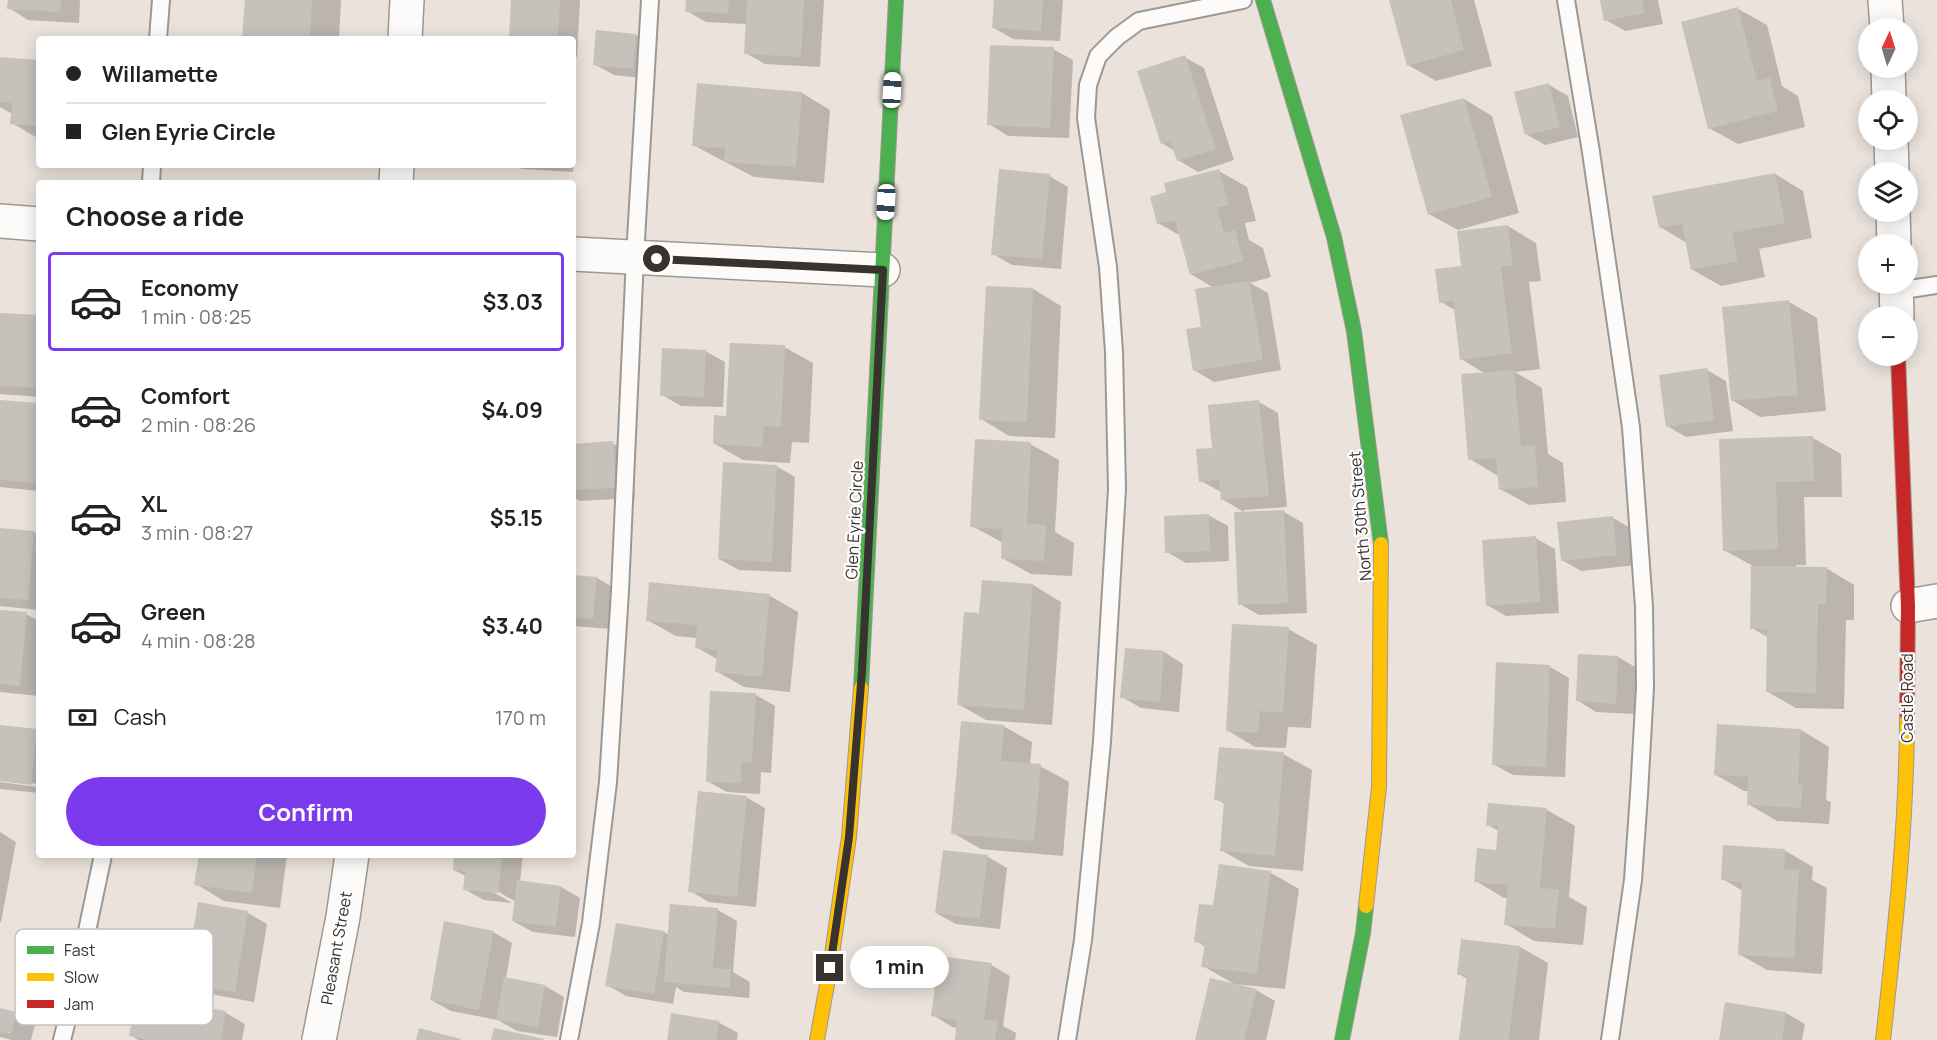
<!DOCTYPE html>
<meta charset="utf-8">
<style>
body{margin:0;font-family:Manrope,sans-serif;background:#f6f6f6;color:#222;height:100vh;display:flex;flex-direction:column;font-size:22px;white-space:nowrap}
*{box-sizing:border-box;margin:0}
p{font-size:20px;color:#767676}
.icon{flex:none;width:33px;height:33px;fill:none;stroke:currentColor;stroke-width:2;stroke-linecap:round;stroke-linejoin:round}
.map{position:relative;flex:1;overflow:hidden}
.details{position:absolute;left:36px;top:180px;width:540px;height:678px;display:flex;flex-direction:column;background:#fff;border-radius:6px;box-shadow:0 3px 15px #0003}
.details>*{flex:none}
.guide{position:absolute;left:36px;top:36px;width:540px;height:132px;border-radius:6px;box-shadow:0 3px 15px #0003;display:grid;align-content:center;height:132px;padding:0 30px;background:#fff}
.needle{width:39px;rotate:4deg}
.controls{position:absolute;left:1858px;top:18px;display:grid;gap:12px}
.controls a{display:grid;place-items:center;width:60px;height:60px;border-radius:50%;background:#fff;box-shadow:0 3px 15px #0003;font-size:30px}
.end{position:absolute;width:27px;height:27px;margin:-14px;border:8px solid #38332e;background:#fff;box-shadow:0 0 0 3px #fff}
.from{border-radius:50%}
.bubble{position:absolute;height:42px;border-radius:21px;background:#fff;box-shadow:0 3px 15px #0003;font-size:20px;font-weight:700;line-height:42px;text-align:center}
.car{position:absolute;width:18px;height:36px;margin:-18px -9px;border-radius:8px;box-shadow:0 0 4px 2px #0007;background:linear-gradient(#fff 24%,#345 0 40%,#fff 0 76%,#345 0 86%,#fff 0)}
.guide b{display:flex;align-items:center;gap:21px;height:57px;font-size:22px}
.guide b+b{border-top:2px solid #e0e0e0}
.guide i{width:15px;height:15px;background:#222}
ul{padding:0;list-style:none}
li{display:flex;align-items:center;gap:18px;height:99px;margin:0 12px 9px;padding:0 18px;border:3px solid transparent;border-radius:6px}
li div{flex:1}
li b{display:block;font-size:22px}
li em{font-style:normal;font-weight:700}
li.on{border-color:#7c3aed}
li>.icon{width:54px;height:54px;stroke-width:1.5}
h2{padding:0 30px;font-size:27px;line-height:72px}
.pay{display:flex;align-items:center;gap:15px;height:66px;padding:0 30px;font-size:22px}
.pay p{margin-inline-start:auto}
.cta{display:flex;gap:12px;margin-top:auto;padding:12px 30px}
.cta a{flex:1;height:69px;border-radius:36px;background:#7c3aed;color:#fff;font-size:24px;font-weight:700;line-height:69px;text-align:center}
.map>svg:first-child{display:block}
.shadow{fill:#0003}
.building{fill:#c7c1bb}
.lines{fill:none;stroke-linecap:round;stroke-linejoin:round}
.lane-casing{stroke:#9e9892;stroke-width:20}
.street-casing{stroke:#9e9892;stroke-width:36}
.fast-casing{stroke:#9e9892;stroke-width:16}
.slow-casing{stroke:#9e9892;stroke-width:16}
.jam-casing{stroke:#9e9892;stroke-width:16}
.lane{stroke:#fcfbfa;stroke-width:16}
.street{stroke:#fcfbfa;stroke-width:33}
.fast{stroke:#4caf50;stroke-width:14}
.slow{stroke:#ffc107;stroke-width:14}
.jam{stroke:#c62828;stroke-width:14}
.route{stroke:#38332e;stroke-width:8}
.labels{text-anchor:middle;stroke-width:4.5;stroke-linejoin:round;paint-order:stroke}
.street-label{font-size:16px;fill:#38332e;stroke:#fff}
.key{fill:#fff;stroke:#c3c2c0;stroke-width:1.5}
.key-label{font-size:16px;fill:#38332e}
</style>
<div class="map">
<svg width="1937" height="1040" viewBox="0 0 1937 1040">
<rect width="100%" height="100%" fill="#eae2db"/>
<path class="shadow" d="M9,0H80L79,23L28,20L9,8Z
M246,0H341L339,39H244Z
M513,0H580L577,57H573V39H511Z
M687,0H824L820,67L765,64L746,53L747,24L706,22L687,11Z
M996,0H1063L1060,41L1013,39L994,28Z
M1391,0H1474L1492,66L1436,81L1408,65Z
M1602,0H1658L1663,24L1625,31L1606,20Z
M1738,9L1767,25L1782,86L1798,96L1805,127L1738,144L1709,128Z
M597,32L636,35L655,47L652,79L614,75L594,64Z
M1053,49L1073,60L1069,138L1008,136L989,124Z
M1184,57L1204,68L1234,160L1198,172L1178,160L1175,151L1162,143Z
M0,59L39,62V139L12,123V114L0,107Z
M1549,85L1568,96L1578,137L1545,145L1526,134Z
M802,93L830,110L824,183L754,177L693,145Z
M1464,99L1492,116L1519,213L1458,230L1429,214Z
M573,115L576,117L573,172L522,169L514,165H573Z
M1219,171L1247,187L1256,221L1245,223L1249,240L1263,248L1271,277L1250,283L1268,293L1281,370L1214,382L1194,370L1214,288L1191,274L1181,236L1158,223Z
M1775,174L1803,191L1812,238L1759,249L1765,277L1721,286L1693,270L1687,243L1660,227Z
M1049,176L1068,187L1061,269L1012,265L993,254Z
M1508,226L1536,243L1541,281L1529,282L1540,369L1515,372L1542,388L1548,454L1563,463L1566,502L1529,505L1500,489L1498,476L1470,459L1486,374L1461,359L1455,310L1441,302L1463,267Z
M1033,289L1061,306L1055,438L1009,436L981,419Z
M1789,302L1817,318L1826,411L1760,417L1732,400Z
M0,315L39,316V397L0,394Z
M784,347L813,363L809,443L792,442L790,463L743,460L715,444L727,418Z
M705,351L725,362L723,407L681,406L662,395Z
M1707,370L1726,381L1733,431L1686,437L1667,426Z
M0,402L39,405V491L0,487Z
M1259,402L1278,413L1287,507L1244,510V512L1222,499L1221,492L1201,481L1214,449Z
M1813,438L1841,454L1842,497H1804L1806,565H1796V568H1826L1854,585V620H1846L1844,709L1796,708L1768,692L1769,638L1752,628L1753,566L1724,550L1721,441Z
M612,443L632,454L635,498L580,501L573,497V446Z
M1030,444L1059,460L1055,532L1074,543L1072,576L1031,574L1002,558L1003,543L972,526Z
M776,466L795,477L791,572L739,570L719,559Z
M1284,512L1303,523L1307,613L1259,615L1240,604Z
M1208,515L1228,526L1229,561L1186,563L1167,552Z
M1613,518L1632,529L1636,565L1581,571L1562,560Z
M0,529L34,532L39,535V610L0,606Z
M1535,538L1555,549L1559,613L1506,616L1487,605Z
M573,576L597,578L616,589L612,629L573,626Z
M1033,585L1061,602L1052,725L986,720L958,704L981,614Z
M770,596L798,612L790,692L744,687L716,671L717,659L696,647L697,638L676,636L647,620Z
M0,611L26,614L39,621V696L0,692Z
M1288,629L1317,645L1311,728L1288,727L1286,748L1255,747L1227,730Z
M1127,649L1164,652L1183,664L1179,712L1141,708L1122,697Z
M1618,657L1637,668L1635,714L1596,712L1577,700Z
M1550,667L1569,678L1565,777L1513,775L1493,764Z
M756,695L775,706L771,773L761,772L760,794L727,792L707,781Z
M0,726L39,732V793L0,789V782L38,787V784L0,779Z
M1003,726L1032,742L1030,765L1040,766L1069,782L1063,856L981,849L953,833Z
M1801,730L1829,747L1826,800L1831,802L1829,824L1777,821L1748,804L1749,791H1744L1716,775Z
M1283,754L1312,770L1303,871L1249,866L1221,850L1225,804L1216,799Z
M746,797L765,808L756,907L709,902L690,891Z
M1547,810L1575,826L1569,897L1587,907L1583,945L1534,941L1506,924L1508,898H1504L1476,881L1497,852L1499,831L1488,825Z
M0,832L16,842L1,922H0Z
M1784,850L1813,867L1812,880L1827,888L1822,974L1767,970L1739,954L1743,891L1723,879Z
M200,855H287L280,908L224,901L196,884Z
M456,855H523L520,882L561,887L580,898L575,937L533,932L513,921L516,902L492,888L491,891L512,903L484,900L464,889L466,876L454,870Z
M988,857L1007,868L1000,929L956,924L936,913Z
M1271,873L1299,889L1285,989L1234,984L1203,966L1206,947L1196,941L1215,907Z
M199,904L248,913L267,924L254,1002L205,993L186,982Z
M718,910L737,921L733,972L750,982L749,998L684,992L676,987L673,1004L626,996L607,985L617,925L664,932L669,935Z
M493,932L512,943L506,979L545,986L564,997L557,1037L517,1031L498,1020L451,1011L431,1000Z
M1462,940L1520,947L1548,963L1539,1040H1461L1468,979L1458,974Z
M991,965L1010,976L1003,1026L1016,1033L1015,1040H956L958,1028L952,1027L933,1015Z
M1256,990L1275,1001L1266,1040H1197Z
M138,996L226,1013L245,1024L242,1040H138L131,1035Z
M0,1009L16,1013L35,1025L31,1040H12L0,1037Z
M1786,1013L1805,1024L1802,1040H1720Z
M718,1022L738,1033L737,1040H669Z"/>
<path class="building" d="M8,0H61L60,12L7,9Z
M245,0H312L310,39H242Z
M511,0H560L558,39H509Z
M686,0H729L728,13L685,12Z
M747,0H804L801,57L744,54Z
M994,0H1043L1041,31L992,28Z
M1389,0H1451L1464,50L1407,66Z
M1600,0H1642L1644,13L1604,21Z
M1738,7L1757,81L1770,78L1778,111L1708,129L1681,22Z
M596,30L636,34L633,69L593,65Z
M990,45L1054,47L1050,128L987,125Z
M1185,55L1216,149L1177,161L1170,141L1161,144L1137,71Z
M0,57L39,60V126L10,124L12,103L0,102Z
M697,83L802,92L796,167L724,162L725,148L692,146Z
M1549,83L1560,127L1525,135L1514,92Z
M1464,98L1492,197L1428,215L1400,115Z
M999,169L1050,174L1042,259L991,255Z
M1219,169L1229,205L1217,207L1224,233L1235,230L1243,261L1190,275L1175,220L1157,224L1150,197L1166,192L1164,183Z
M1775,173L1785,223L1732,233L1738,261L1691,270L1682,224L1659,228L1652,196Z
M1508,225L1513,265L1501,267L1512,353L1460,360L1453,301L1439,303L1435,269L1461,266L1457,231Z
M1249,281L1263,360L1193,371L1186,329L1201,327L1195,289Z
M986,286L1033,288L1027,422L979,420Z
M1789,300L1798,395L1731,401L1722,307Z
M0,313L39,315V388L0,386Z
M730,343L785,345L781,427L764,426L762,447L713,444L714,415L726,416Z
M662,348L706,350L704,397L660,396Z
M1707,368L1714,420L1666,427L1659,375Z
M1514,370L1521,446L1535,445L1538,487L1499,490L1496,458L1468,460L1461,374Z
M0,400L39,403L37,483L0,480Z
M1259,400L1269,496L1221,500L1219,480L1199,482L1196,449L1212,448L1208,405Z
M1813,436L1814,481L1776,482L1778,549L1723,551L1719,439Z
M975,439L1031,442L1027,524L1046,525L1044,561L1001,559L1002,529L970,527Z
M613,441L616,488L573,490V444Z
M723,462L777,465L772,562L718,559Z
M1284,510L1288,603L1238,605L1234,512Z
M1209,514L1210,551L1165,553L1164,516Z
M1613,516L1617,555L1561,561L1557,522Z
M0,528L34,531L28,600L0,598Z
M1536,536L1540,602L1486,606L1482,540Z
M1751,566L1827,567L1826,605L1818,604L1816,693L1766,692L1767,629H1750Z
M573,575L597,577L593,619L573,618Z
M982,580L1033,584L1024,710L957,705L964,612L979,613Z
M649,582L770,594L762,677L715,672L717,650L695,648L697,625L646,621Z
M0,610L27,612L20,686L0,684Z
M1232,624L1289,627L1283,713L1260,711L1258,733L1226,731Z
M1125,648L1164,651L1160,702L1120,698Z
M1578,654L1618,656L1616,704L1576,701Z
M1496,662L1550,665L1546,767L1492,765Z
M710,691L756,693L752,763L742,762L741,783L706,782Z
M961,721L1004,725L1001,761L1041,764L1034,841L951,834Z
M1717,724L1801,729L1798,784L1803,785L1801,808L1747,805L1748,777L1714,775Z
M0,725L37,729L31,785L0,781Z
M1219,747L1284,752L1275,856L1220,851L1224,801L1214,800Z
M698,791L747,796L737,897L688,892Z
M1488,803L1547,808L1540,888L1559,889L1555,929L1504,925L1508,885L1474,882L1477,848L1496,850L1498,826H1486Z
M1723,845L1785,849L1784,869L1799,870L1794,958L1738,955L1742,882L1721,880Z
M943,850L988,855L980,919L935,913Z
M199,855H257L252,893L194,885Z
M454,855H502L498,893L463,890L465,872L453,870Z
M1219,864L1271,871L1257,974L1201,967L1205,943L1194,942L1199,904L1213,905Z
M517,880L561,886L556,927L512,921Z
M198,902L248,911L235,992L184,983Z
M670,904L718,908L713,968L731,969L730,988L664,982Z
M444,921L494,931L479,1010L430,1000Z
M616,923L664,931L654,994L605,986Z
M1461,939L1520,946L1509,1040H1459L1467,975H1457Z
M939,956L992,963L984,1019L998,1021L995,1040H955L957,1020L931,1016Z
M504,977L545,985L538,1027L496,1020Z
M1210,978L1257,989L1244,1040H1195Z
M137,995L226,1011L221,1040H148L129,1036Z
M1725,1002L1786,1012L1782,1040H1719Z
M0,1008L17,1012L11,1034L0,1032Z
M671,1013L719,1021L716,1040H667Z
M419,1028L461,1039V1040H416Z
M494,1028L544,1039L543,1040H491Z"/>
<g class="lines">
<g class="lane-casing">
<path id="lane" d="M1566,0L1591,152L1631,427L1644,607L1645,687L1639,794L1633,880L1610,1040
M158,39L161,0
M151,183L152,165
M1896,291L1937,285
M62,1040L74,993L103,855
M569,1040L591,923L608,782L620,591L635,257L650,0
M1067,1040L1083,940L1102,742L1117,489L1114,352L1108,267L1086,118L1088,85L1098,56L1117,37L1139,21L1243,0"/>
</g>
<g class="street-casing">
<path id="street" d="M1885,0L1887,28
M405,39L407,0
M1888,68L1889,100
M1891,140L1892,172
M396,183L397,165
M1893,212L1894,244
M0,221L39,224
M573,254L883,270
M1896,284L1897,316
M1908,606L1937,601
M319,1040L343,917L352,855"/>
</g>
<g class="fast-casing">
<path id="fast" d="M1263,0L1334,237L1354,331L1381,544
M861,688L896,0
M1342,1040L1363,933L1366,906"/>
</g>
<g class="slow-casing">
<path id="slow" d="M1366,906L1379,787L1381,544
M817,1040L830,968L849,837L861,688
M1883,1040C1895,932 1907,823 1907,714"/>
</g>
<g class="jam-casing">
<path id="jam" d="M1898,356L1908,606L1907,714"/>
</g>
<use href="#lane" class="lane"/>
<use href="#street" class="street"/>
<use href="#fast" class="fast"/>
<use href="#slow" class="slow"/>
<use href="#jam" class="jam"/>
</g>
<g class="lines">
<path class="route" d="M657,259L883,270L862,671L849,837L830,968"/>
</g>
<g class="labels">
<g class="street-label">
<text transform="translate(1360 516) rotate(-95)" y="6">North 30th Street</text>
<text transform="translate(854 520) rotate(-87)" y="6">Glen Eyrie Circle</text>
<text transform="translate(1907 698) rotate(-90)" y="6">Castle Road</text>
<text transform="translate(336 948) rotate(-80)" y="6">Pleasant Street</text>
</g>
</g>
<rect x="15" y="929" width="198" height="96" rx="9" class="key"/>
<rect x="27" y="946" width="27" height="8" fill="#4caf50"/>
<rect x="27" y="973" width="27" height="8" fill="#ffc107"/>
<rect x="27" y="1000" width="27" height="8" fill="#c62828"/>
<g class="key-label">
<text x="64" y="956">Fast</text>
<text x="64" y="983">Slow</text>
<text x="64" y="1010">Jam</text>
</g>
</svg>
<div class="controls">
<a><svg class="needle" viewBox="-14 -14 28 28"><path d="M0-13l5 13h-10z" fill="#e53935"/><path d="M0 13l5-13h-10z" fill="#767676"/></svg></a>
<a><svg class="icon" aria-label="locate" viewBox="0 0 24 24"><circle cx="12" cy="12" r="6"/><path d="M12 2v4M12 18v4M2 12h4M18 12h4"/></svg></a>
<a><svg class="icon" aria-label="layers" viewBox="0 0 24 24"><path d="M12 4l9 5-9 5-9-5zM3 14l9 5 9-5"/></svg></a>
<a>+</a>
<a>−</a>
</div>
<i class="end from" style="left:657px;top:259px"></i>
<i class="end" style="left:830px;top:968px"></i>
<div class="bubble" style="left:850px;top:946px;width:99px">1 min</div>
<i class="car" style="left:892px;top:90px;rotate:3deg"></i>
<i class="car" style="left:886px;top:202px;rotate:183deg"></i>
<div class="guide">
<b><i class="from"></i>Willamette</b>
<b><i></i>Glen Eyrie Circle</b>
</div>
<section class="details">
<h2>Choose a ride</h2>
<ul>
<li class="on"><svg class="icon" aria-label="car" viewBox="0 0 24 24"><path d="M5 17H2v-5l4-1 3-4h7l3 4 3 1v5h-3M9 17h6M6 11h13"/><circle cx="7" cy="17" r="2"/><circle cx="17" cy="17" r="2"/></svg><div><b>Economy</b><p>1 min · 08:25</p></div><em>$3.03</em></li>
<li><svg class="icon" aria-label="car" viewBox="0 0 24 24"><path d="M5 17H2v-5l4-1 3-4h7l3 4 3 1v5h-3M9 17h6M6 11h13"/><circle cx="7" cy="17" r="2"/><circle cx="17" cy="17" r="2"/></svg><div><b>Comfort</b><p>2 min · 08:26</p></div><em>$4.09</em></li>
<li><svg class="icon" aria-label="car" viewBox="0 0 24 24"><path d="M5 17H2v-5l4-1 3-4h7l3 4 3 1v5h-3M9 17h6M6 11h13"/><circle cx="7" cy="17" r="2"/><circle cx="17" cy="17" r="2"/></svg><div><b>XL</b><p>3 min · 08:27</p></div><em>$5.15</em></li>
<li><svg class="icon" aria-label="car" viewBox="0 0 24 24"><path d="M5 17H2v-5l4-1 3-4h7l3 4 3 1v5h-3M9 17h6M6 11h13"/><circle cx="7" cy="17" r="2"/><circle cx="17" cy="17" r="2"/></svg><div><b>Green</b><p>4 min · 08:28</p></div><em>$3.40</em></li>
</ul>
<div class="pay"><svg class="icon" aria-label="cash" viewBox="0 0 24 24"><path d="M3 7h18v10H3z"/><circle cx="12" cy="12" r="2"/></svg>Cash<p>170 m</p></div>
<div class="cta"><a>Confirm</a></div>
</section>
</div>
